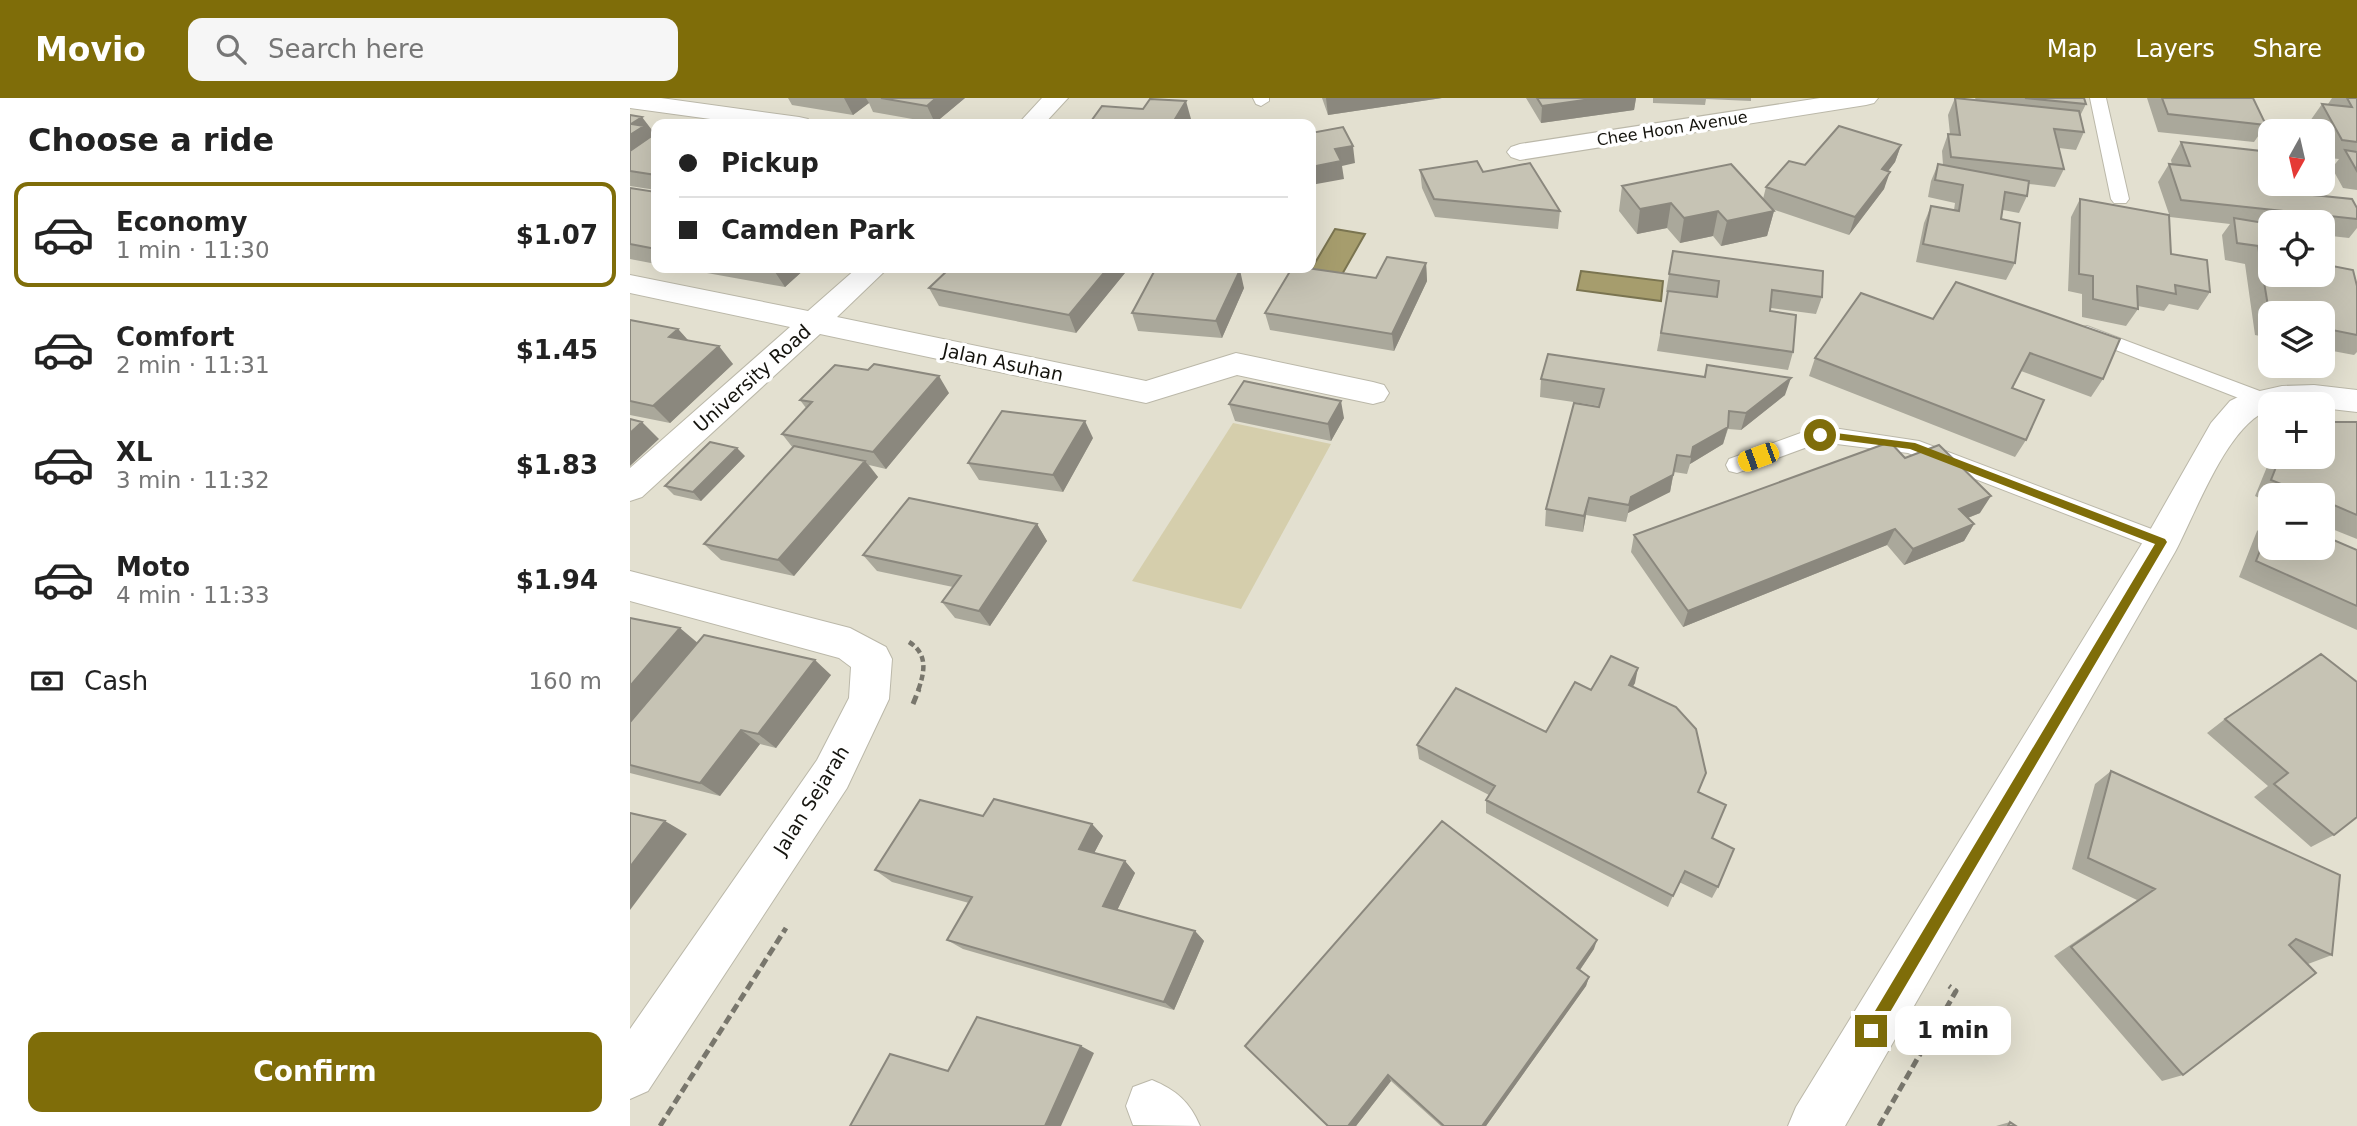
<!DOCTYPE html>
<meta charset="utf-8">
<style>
body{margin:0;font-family:"DejaVu Sans",sans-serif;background:#f6f6f6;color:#222;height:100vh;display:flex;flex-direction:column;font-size:26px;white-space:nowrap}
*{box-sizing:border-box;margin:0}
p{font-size:23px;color:#767676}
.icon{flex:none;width:38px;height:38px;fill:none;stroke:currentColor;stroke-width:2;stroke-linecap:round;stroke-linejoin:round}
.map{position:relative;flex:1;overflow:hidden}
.side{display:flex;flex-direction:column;background:#fff;width:630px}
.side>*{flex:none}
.banner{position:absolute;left:21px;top:21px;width:665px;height:154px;border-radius:14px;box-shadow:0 7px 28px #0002;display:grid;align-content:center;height:154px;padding:0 28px;background:#fff}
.needle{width:46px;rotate:188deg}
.buttons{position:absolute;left:1628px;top:21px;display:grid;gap:14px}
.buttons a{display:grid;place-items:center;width:77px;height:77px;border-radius:14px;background:#fff;box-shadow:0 7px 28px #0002;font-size:35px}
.end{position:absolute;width:32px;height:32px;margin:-16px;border:9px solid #7f6d09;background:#fff;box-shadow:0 0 0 4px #fff}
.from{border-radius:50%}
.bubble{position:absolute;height:49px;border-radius:14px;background:#fff;box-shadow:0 7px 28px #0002;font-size:23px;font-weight:600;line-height:49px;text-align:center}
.car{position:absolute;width:21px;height:42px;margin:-21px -10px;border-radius:9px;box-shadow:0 0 5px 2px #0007;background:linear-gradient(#f5c518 24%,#345 0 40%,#f5c518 0 76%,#345 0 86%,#f5c518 0)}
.banner b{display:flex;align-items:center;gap:24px;height:66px;font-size:26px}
.banner b+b{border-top:2px solid #e0e0e0}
.banner i{width:18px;height:18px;background:#222}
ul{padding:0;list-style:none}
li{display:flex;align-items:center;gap:21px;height:105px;margin:0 14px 10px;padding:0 14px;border:4px solid transparent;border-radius:14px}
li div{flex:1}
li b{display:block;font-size:26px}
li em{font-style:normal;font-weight:600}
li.selected{border-color:#7f6d09}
li>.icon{width:63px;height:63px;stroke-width:1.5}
h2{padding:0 28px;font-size:32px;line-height:84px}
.pay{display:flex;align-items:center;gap:18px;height:77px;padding:0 28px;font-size:26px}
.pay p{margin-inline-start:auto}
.action{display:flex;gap:14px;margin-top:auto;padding:14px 28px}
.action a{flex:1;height:80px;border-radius:14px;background:#7f6d09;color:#fff;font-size:28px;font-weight:600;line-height:80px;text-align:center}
header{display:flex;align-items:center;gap:42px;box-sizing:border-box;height:98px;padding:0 35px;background:#7f6d09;color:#fff}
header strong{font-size:33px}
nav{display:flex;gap:38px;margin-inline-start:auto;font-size:24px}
.search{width:490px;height:63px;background:#f6f6f6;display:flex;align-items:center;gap:18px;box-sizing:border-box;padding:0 24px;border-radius:14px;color:#767676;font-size:26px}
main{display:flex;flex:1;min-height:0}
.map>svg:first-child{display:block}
.green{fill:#d5ceac}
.water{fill:#a69d6d;stroke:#7a7450;stroke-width:2}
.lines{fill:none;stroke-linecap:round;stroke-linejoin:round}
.service-casing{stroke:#bbb8a9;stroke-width:2}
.minor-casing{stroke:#bbb8a9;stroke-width:2}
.path-far1{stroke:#78766c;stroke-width:4.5;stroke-dasharray:6 3.5;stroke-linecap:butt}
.path{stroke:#78766c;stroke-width:5;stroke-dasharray:9 4.5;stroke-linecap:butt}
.service{fill:#fff;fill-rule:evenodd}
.minor{fill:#fff;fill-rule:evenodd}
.wall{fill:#aaa89b}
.shaded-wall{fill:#8b887e}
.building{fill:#c6c3b4;stroke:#8b887e;stroke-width:2}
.route{fill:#7f6d09}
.labels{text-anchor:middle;stroke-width:7;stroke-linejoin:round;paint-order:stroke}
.far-street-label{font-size:16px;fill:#15140e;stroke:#fff}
.street-label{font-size:19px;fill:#15140e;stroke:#fff}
</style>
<header>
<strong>Movio</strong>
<div class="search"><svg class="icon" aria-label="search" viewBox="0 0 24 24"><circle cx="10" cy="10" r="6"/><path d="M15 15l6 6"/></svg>Search here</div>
<nav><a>Map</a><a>Layers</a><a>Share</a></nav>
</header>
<main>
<section class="side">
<h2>Choose a ride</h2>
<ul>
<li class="selected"><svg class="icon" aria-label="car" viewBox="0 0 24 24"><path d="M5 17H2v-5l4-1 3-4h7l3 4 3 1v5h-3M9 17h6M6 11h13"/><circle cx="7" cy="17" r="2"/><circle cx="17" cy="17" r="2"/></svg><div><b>Economy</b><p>1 min · 11:30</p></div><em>$1.07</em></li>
<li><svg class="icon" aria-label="car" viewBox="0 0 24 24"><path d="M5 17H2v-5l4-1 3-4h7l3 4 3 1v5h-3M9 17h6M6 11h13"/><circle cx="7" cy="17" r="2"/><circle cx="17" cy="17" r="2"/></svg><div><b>Comfort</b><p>2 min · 11:31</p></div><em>$1.45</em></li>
<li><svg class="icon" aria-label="car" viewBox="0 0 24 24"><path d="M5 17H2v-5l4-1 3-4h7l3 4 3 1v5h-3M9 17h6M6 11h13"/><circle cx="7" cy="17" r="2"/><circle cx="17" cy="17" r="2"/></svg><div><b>XL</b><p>3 min · 11:32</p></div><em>$1.83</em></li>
<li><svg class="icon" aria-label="car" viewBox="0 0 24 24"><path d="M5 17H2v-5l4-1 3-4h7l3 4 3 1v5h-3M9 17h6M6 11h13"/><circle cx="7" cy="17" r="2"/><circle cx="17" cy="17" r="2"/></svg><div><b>Moto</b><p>4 min · 11:33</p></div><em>$1.94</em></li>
</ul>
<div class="pay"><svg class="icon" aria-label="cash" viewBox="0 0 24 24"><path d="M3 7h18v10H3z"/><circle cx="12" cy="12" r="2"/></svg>Cash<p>160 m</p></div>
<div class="action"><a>Confirm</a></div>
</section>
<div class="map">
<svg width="1727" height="1028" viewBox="0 0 1727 1028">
<rect width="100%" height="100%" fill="#e3e0d0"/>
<path class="green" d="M603,325L701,346L611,511L502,483Z"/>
<path class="water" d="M705,131L735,136L706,187L675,182Z
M951,173L1033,183L1031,203L947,192Z"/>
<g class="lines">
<g class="service-casing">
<path id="service" d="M623,0H639V3L631,8L626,6Z
M1460,0H1476L1499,101L1496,105H1484L1481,101Z
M1457,228L1643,298L1646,303L1640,309L1629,308L1450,238L1447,234L1450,230Z
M1190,328L1289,343L1540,438L1544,444L1540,450L1532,453L1524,450L1278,355L1191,344L1107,375L1099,373L1096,367L1099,361Z"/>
</g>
<g class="minor-casing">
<path id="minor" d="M0,0H31L169,19L178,21L181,26H117L0,10Z
M412,0H438L414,26H388Z
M1190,0H1248L1244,5L1236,7L890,62L881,59L877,54L881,49L890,46Z
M227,170H258L207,219L516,283L606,255L743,284L754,287L759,295L754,303L743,306L607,277L516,305L190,236L12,399L0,403V370L160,229L0,195V177L178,213Z
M1684,287L1727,292V314L1692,310V306H1640V312C1598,324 1565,417 1545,454L1215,1028H1158L1166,1009L1519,434L1581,325L1600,303L1612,297L1652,288Z
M0,473L220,530L256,549L262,561L259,601L217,690L18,993L0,1001V931L187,662L219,600L221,569L209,560L0,503Z
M522,982C546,992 560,1004 570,1028L503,1027L496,1008L503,989Z"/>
</g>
<path class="path-far1" d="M279,544C298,556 295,573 288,593"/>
<path class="path" d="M283,606L289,591
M30,1028L156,830
M1249,1028L1326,893L1319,888"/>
<use href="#service" class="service"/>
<use href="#minor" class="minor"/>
</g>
<path class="wall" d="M158,0H335L305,25L243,14L239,5L223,17L162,7Z
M692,0H812L698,17Z
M896,0H1006L1004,12L911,25Z
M1023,0H1121V3L1076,1L1075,7L1023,5Z
M1325,0L1346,2L1345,0H1454L1456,6L1450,18L1454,34L1446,52L1429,50L1434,71L1425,89L1399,86L1397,98L1389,115L1373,112L1371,121L1385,165L1376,182L1286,164L1294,125L1301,108L1324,112L1325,105L1298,99L1301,83L1308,66L1313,67L1312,53L1318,36H1320L1318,17Z
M1517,0H1623L1636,27L1624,44L1528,34Z
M1702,0H1727V92L1713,90L1702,70L1709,61L1699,60L1692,46V33H1686L1680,23L1692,6L1698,7V6Z
M0,17L25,36L26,35V92L0,88Z
M1551,44L1683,97L1727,110V130L1719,140L1692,137V124H1640V177L1727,188V254L1724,257L1692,251V215H1640V240L1625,237L1615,166L1595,162L1592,137L1600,126L1540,119L1528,84L1539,66L1542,67L1541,62Z
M1271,47L1265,64L1258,73L1254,91L1219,137L1142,111L1144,113L1137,138L1091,148L1083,138L1050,145L1037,130L1007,136L989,113L992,88L1133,101L1136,89L1175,67Z
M790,72L853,74L930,113L928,131L805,119L792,90Z
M0,90L26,94V166L0,161Z
M1450,101L1541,156L1580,194L1568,212L1539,206L1534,213L1508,208V211L1496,228L1452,219V196L1438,193L1441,119Z
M1043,153L1192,199L1186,216L1141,210L1140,213L1163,254L1158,272L1027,253L1038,194H1036Z
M796,165L797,183L764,253L640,232L635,215Z
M49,170H176L155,189Z
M499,170L446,235L309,208L299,190Z
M600,171L614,190L592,240L508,233L502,215Z
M1231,195L1473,281L1461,299L1391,273L1382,290L1396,342L1385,359L1179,278L1185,260Z
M0,222L48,231L58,242L103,266L40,325L0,317Z
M1077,267L1155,297L1111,332L1098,331L1093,346L1060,366L1057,376L1044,374L1040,394L998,415L996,424L956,417L953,434L915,428L916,411L970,308L910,299L911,281L1074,279Z
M319,295L256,371L239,367L248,379L164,478L91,462L74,446L163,350L152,336L176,310L170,302Z
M599,306L714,320L701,343L605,323Z
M1727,324V441L1692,427V397H1640V405L1625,398L1641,359H1692Z
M463,340L433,394L349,382L338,365Z
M115,358L71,403L44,397L35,388Z
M1275,360L1350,415L1338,420L1344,426L1334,443L1274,467L1257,447L1053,529L1001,454L1004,437Z
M1640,421V450L1727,452V532L1609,479L1627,433Z
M407,426L417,443L360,528L325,520L312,504L323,489L247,473L233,457Z
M0,520L68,545L201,577L146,650L130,646L90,698L0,675Z
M1691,556L1704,737L1681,749L1624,699L1638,688L1577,635L1595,621Z
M1005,585L1002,589L1068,694L1082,740L1088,789L1082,800L1049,784L1038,809L856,715V702L859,697L789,661L787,647L916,634L961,592Z
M1481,673L1702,857L1678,866L1553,977L1532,983L1424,858L1507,802L1442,771L1465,686Z
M353,718L462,726L473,738L464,755L495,763L505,775L487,812L565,833L574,843L544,912L333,851L317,842L339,805L262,784L245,772Z
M964,851L950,872L959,879L956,888L856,1028H811L761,983L726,1028H698L615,948Z
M1380,1024L1386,1028H1366Z"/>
<path class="shaded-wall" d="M214,0H236L239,5L223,17Z
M306,0H335L305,25L297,8Z
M696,0H812L698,17Z
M968,0H1006L1004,12L911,25L912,8Z
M556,3L561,21L557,26H542Z
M12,19L25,36L0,64V37L1,26Z
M1271,47L1265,64L1246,89L1252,71Z
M723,48L725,65L712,68L714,81L681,87V69L705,51Z
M1260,74L1254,91L1219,137L1225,119Z
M1041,105L1037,130L1007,136L1010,111Z
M1088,113L1083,138L1050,145L1054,120Z
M1144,113L1137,138L1091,148L1097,123Z
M796,165L797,183L764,253L762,236Z
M144,170H176L155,189L143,171Z
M478,170H499L446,235L439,217Z
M610,172L614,190L592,240L586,223Z
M48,231L63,248L39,239Z
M89,248L103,266L40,325L23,308Z
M309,278L319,295L256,371L243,354Z
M1161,280L1155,297L1111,332L1116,315Z
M711,303L714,320L701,343L698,326Z
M455,323L463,340L433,394L423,377Z
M12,324L29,341L0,368V335Z
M1098,329L1093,346L1060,366L1063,349Z
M107,350L115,358L71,403L63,394Z
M235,363L248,379L164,478L148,462Z
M1043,377L1040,394L998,415L996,424L1001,399Z
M1361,398L1350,415L1319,427L1329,411Z
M959,400L953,434L954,418Z
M407,426L417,443L360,528L349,513Z
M1344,426L1334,443L1274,467L1283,451Z
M1265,431L1257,447L1053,529L1058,513Z
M50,530L69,546L0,628V588Z
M185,562L201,577L146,650L128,636Z
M1008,570L1005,585L995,602L999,587Z
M111,632L130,646L90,698L70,685Z
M35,723L57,736L0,812V769Z
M462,726L473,738L460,763L449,751Z
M495,763L505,775L484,819L473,808Z
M565,833L574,843L544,912L534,904Z
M967,842L964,851L945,879L947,870Z
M959,879L956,888L856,1028H852Z
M451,948L464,955L431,1028H415Z
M758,977L761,983L726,1028H718Z"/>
<path class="building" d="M251,0H306L297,8Z
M907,0H968L912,8Z
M1325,0L1449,13L1454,34L1424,31L1434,71L1321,59L1318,36L1330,37Z
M1395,0H1454L1456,6Z
M1532,0H1623L1636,27L1538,16Z
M1717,0H1727V44L1712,42L1692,6L1722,9Z
M520,1L556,3L542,26H459L472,8L513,11Z
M0,17L12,19L1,26L14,28L0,37Z
M1209,28L1271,47L1252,71L1260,74L1225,119L1136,89L1159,63L1175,67Z
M713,29L723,48L705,51L711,63L681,69V35Z
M26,35V77L0,73V53Z
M1551,44L1640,54V86H1677L1683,97L1722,101L1727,110V121L1551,102L1539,66L1560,68Z
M1715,52L1727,54V73Z
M847,63L853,74L900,65L930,113L804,101L790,72Z
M1101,66L1144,113L1097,123L1088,113L1054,120L1041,105L1010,111L992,88Z
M1308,66L1399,83L1397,98L1375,94L1371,121L1390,125L1385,165L1293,146L1301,108L1329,113L1333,87L1305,82Z
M0,90L26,94V151L0,146Z
M1450,101L1539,117L1541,156L1577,162L1580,194L1545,187L1546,196L1507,188L1508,211L1463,201V178L1449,176Z
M1604,120L1640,126V177H1692V166L1723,172L1727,188V237L1692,230V215H1640V220L1628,148L1607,145Z
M1043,153L1193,173L1192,199L1142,192L1140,213L1166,217L1163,254L1031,235L1038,193L1087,199L1089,183L1039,176Z
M757,159L796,165L762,236L635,215L662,170H677L746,180Z
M320,170H478L439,217L299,190Z
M526,170H592L610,172L586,223L502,215Z
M1326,184L1490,241L1473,281L1400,255L1382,290L1414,302L1396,342L1185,260L1231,195L1303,221Z
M0,222L48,231L39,239L89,248L23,308L0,303Z
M918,256L1075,279L1077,267L1161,280L1116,315L1099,313L1098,329L1063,349L1061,359L1047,357L1043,377L1001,399L999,407L959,400L954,418L916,411L944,305L969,309L974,291L911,281Z
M244,266L309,278L243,354L152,336L182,304L170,302L205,267L238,272Z
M614,283L711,303L698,326L599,306Z
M372,313L455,323L423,377L338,365Z
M0,321L12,324L0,335Z
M1692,324H1727V417L1692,402V397H1679L1641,382L1650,359H1692Z
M80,344L107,350L63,394L35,388Z
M1260,344L1275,360L1309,347L1361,398L1329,411L1344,426L1283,451L1265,431L1058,513L1004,437Z
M164,348L235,363L148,462L74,446Z
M279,400L407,426L349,513L312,504L331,478L233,457Z
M1640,427V450H1692V437L1727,452V508L1626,463Z
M0,520L50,530L0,588Z
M74,537L185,562L128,636L111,632L70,685L0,667V624Z
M1691,556L1727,584V719L1704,737L1644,686L1658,675L1595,621Z
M981,558L1008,570L999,587L1046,609L1066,631L1076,675L1068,694L1096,707L1082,740L1104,751L1088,789L1055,773L1043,798L856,702L865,688L787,647L826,590L916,634L945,584L961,592Z
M1481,673L1710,777L1702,857L1666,841L1659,847L1686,875L1553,977L1441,849L1525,791L1458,760Z
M364,701L462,726L449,751L495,763L473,808L565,833L534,904L317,842L342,799L245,772L290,702L353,718Z
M0,715L35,723L0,769Z
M812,723L967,842L947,870L959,879L852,1028H814L758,977L718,1028H698L615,948Z
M347,919L451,948L415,1028H220L260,956L318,973Z
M1380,1024L1386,1028H1378Z"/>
<path class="route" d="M1190,333L1285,345L1535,441L1537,444L1246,938L1241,941L1236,938L1234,933L1236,928L1525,446L1280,351L1187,339L1185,337Z"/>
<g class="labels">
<g class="far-street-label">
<text transform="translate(1042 30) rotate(-9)" y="6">Chee Hoon Avenue</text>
</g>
<g class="street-label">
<text transform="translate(373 264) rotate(12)" y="7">Jalan Asuhan</text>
<text transform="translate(122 280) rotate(-42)" y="7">University Road</text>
<text transform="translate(181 702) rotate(-58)" y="7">Jalan Sejarah</text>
</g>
</g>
</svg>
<div class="buttons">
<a><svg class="needle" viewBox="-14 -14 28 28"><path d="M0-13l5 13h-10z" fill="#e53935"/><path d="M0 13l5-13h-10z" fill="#767676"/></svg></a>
<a><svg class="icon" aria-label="locate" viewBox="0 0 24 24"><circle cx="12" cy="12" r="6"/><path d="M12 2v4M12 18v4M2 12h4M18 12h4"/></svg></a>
<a><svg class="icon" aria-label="layers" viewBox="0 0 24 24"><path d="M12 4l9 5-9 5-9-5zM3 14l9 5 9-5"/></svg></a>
<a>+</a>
<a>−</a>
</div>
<i class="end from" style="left:1190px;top:337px"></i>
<i class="end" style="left:1241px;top:933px"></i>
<div class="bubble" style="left:1265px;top:908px;width:116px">1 min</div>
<i class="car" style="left:1128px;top:359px;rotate:250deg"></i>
<div class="banner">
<b><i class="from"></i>Pickup</b>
<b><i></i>Camden Park</b>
</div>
</div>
</main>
